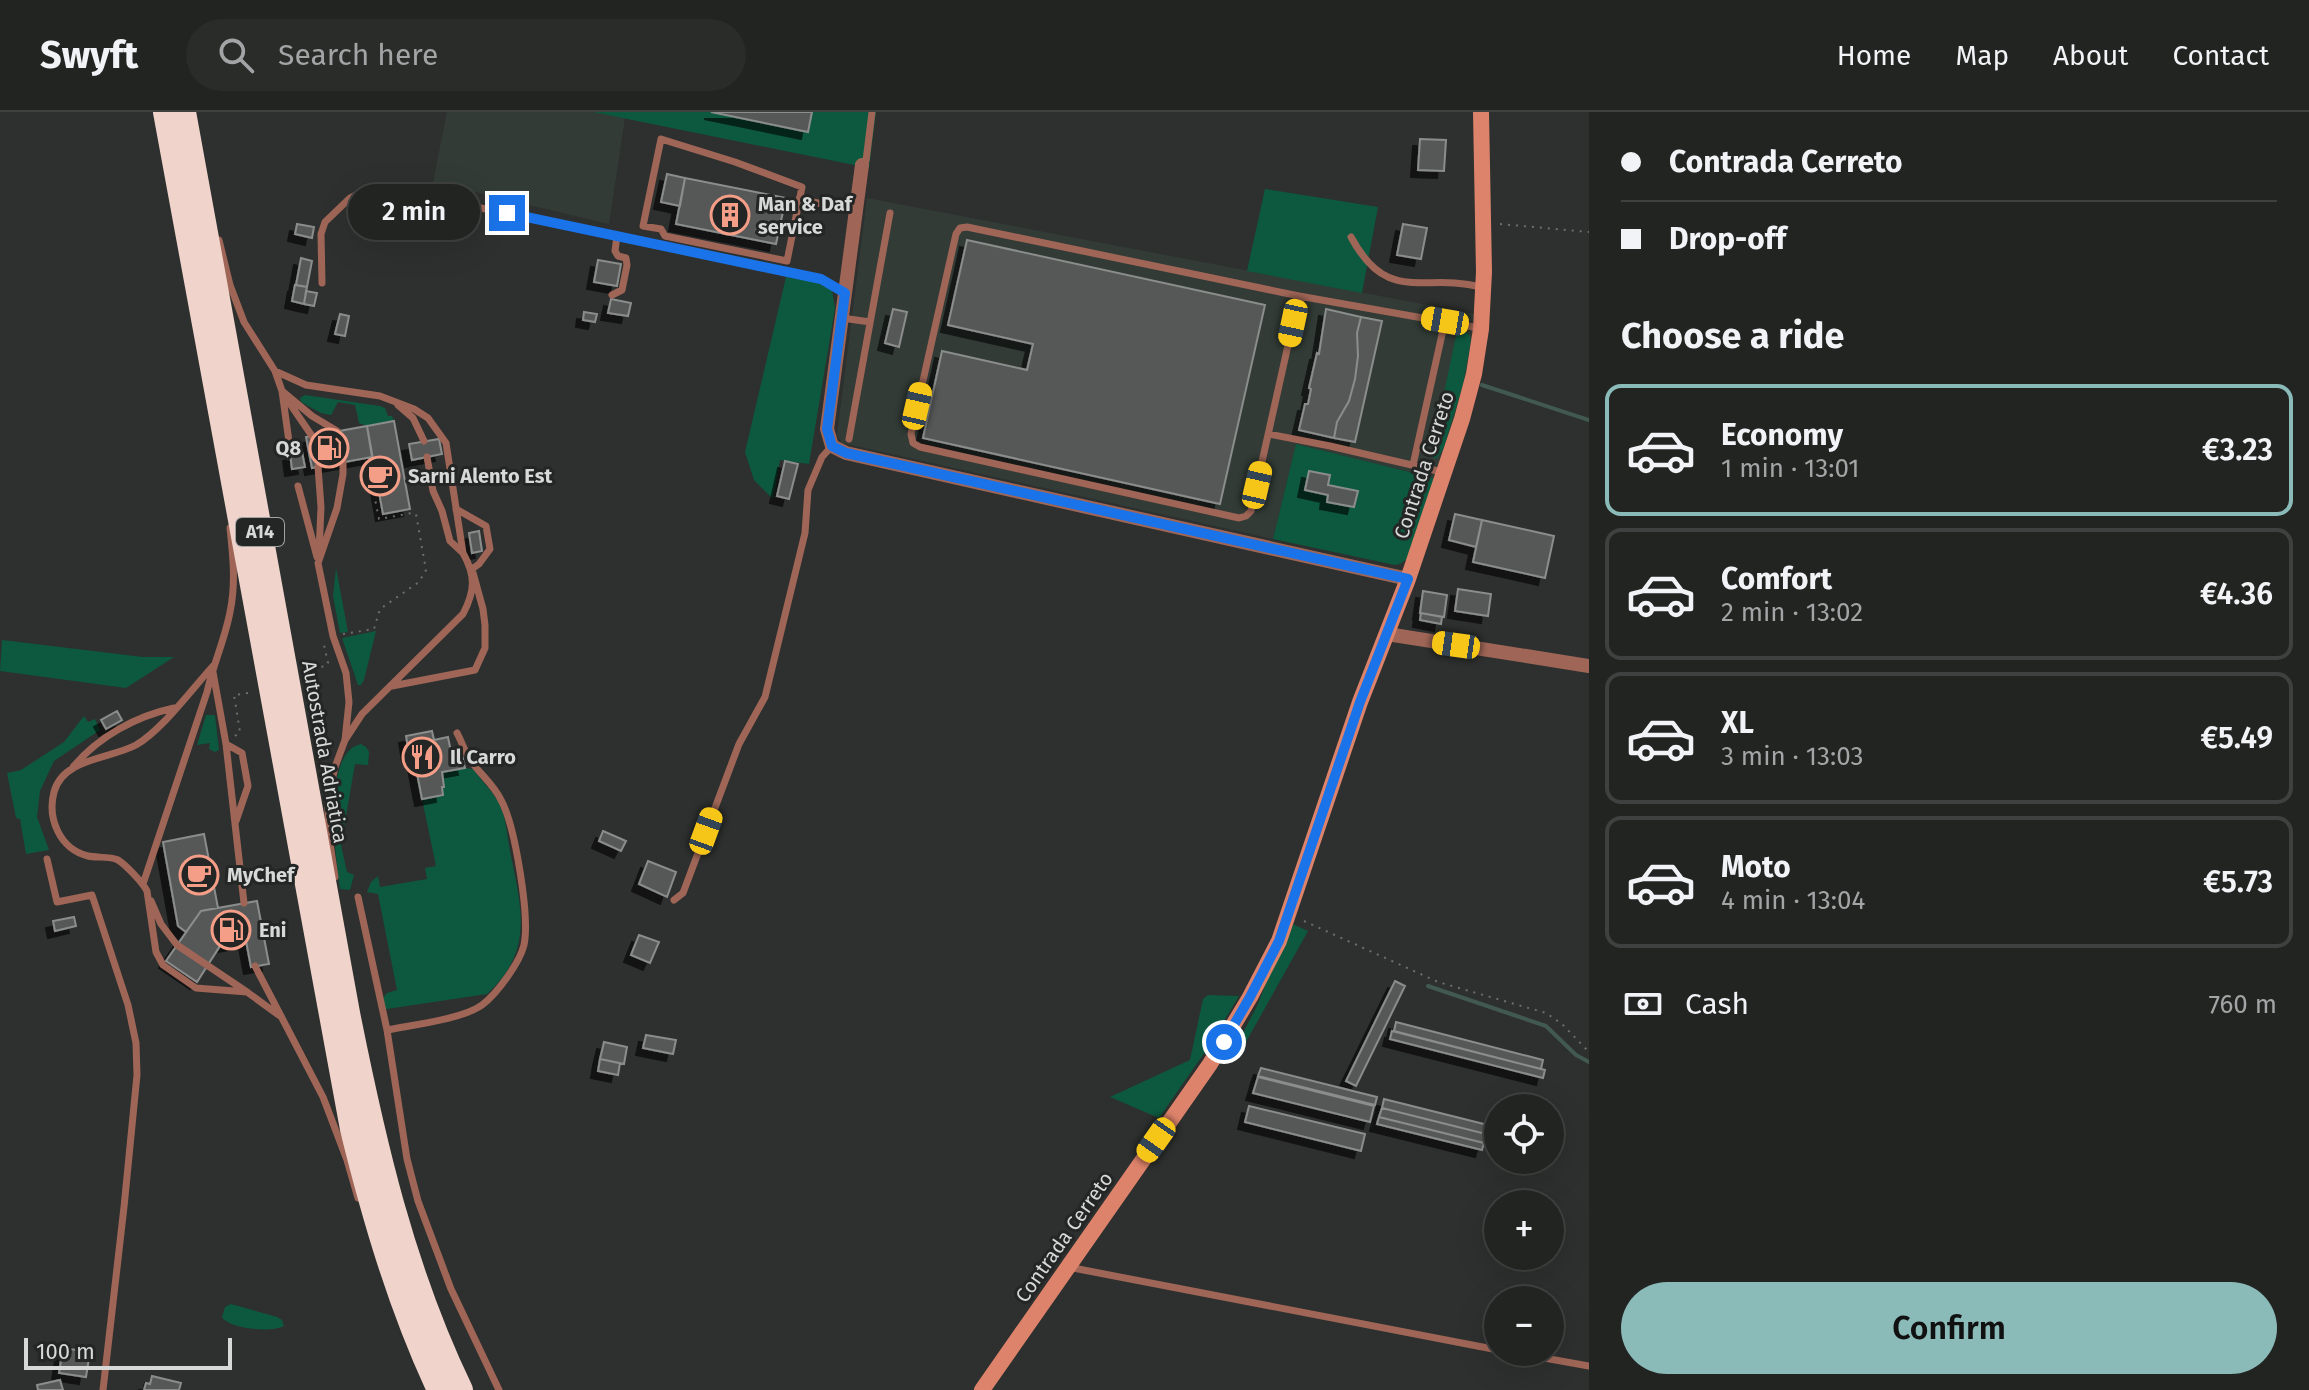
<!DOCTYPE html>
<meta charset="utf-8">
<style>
body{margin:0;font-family:"Fira Sans",sans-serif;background:#2a2c2a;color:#f1f3f6;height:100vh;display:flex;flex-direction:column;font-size:30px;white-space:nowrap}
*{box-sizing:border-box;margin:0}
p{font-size:26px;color:#a2a4a5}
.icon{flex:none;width:44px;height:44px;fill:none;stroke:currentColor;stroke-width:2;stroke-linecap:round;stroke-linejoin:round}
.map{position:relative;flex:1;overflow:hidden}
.details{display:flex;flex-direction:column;background:#222422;width:720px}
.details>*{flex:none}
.guide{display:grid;align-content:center;height:176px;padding:0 32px;background:#222422}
.tools{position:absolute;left:1484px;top:982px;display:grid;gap:16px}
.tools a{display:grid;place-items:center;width:80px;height:80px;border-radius:50%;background:#222422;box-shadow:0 8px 32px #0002,0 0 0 2px #3f4140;font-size:40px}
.scale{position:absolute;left:24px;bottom:20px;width:208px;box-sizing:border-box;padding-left:8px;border:4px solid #d7d9d8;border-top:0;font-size:22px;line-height:28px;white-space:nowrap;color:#d7d9d8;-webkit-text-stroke:6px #232624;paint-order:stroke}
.end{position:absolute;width:36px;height:36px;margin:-18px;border:10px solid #1a73e8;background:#fff;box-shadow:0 0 0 4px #fff}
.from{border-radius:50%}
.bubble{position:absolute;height:56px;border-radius:28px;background:#222422;box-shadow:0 8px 32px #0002,0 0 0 2px #3f4140;font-size:26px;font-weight:600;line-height:56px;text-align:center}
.car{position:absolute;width:24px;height:48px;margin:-24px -12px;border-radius:10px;box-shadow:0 0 6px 2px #0007;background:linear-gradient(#f5c518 24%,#345 0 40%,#f5c518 0 76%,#345 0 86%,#f5c518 0)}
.guide b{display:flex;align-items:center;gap:28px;height:76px;font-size:30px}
.guide b+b{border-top:2px solid #3f4140}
.guide i{width:20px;height:20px;background:#f1f3f6}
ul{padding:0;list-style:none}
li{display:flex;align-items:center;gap:24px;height:132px;margin:0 16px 12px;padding:0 16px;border:4px solid #3f4140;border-radius:16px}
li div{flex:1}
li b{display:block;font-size:30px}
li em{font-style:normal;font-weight:600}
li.current{border-color:#8bbbb9}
li>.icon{width:72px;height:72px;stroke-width:1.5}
h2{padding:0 32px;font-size:36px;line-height:96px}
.pay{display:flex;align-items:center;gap:20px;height:88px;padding:0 32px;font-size:30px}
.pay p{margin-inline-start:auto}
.cta{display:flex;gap:16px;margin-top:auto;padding:16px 32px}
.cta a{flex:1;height:92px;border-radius:48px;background:#8bbbb9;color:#111;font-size:32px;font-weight:600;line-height:92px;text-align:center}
header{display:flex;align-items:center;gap:48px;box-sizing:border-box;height:112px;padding:0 40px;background:#222422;border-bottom:2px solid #3f4140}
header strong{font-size:38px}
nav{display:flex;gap:44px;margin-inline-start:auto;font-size:28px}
.search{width:560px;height:72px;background:#2a2c2a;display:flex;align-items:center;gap:20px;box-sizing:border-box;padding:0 28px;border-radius:44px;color:#a2a4a5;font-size:30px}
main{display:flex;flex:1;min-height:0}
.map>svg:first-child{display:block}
.built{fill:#323b36}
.green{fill:#0d593f}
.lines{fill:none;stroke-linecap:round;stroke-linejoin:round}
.stream{stroke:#415950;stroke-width:4}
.building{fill:#565958;stroke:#8a8d8b;stroke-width:2;filter:url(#shadow)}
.path{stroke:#6c6f6d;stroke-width:2;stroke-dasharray:2 6;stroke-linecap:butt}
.lane{stroke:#9f6657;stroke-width:7}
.street{stroke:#9f6657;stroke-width:14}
.secondary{stroke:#de836b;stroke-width:16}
.highway{stroke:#f0d3cb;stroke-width:24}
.route{stroke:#1a73e8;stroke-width:10}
.labels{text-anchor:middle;stroke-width:6;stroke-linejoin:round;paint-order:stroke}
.shield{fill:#232624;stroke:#a1a3a2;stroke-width:2}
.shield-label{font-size:18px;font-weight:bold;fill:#d7d9d8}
.poi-label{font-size:20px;font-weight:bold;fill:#d7d9d8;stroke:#232624;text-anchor:start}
.street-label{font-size:20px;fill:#d7d9d8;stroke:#232624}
</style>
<header>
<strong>Swyft</strong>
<div class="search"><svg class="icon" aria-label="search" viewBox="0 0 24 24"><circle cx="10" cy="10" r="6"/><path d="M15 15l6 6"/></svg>Search here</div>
<nav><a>Home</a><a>Map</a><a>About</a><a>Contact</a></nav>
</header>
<main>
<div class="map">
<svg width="1589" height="1278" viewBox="0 0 1589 1278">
<defs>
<filter id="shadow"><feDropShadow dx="-7" dy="7" stdDeviation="0" flood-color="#0009"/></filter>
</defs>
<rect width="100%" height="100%" fill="#2d302e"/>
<path class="built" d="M447,0H593L625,6L609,112L433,70Z
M867,86L1475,202L1473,229L1463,285L1434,366L1296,332L1273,427L842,331L837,323Z"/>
<path class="green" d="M593,0H876L869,56Z
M1265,77L1378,95L1362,181L1247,159Z
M786,165L815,170L832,178L835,196L809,352L780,348L773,387L754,368L745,340Z
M1465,220L1469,222L1471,228L1463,273L1443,338L1437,346H1433L1431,343L1456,224Z
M305,283L380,294L385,296L388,304H392L394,309L367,314L359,311L355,293L338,290L331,303L321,301L301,290L300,286Z
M1296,332L1434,366L1407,447L1400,452L1395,453L1273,427Z
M336,456L348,520L340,521L333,484Z
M376,519L364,568L361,573H358L342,526Z
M2,528L143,545H174L126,576L0,559Z
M206,603H215L219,638L215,640L209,637L210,631L197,633Z
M84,604L88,610L95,607L100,618L54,649L40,679L37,705L49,738L26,742L20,707L16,706L7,661L21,658L64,630Z
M361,632L366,635L369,640L368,653L355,652L341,733L347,760L354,763L350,778L340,777C336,748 321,640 361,632Z
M465,656L473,657C481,668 492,679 499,691C506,704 507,725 510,739C521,795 535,838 487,882L387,897L384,896L383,886L387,881L397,878L378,782L367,780L371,770L378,764L380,775L427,767L425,756L436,754L422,687L443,683L442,675L444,674L442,660Z
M1290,811L1308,819L1237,946L1231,944L1257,894Z
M1208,883L1239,884L1207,937L1159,1006L1110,985L1190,948L1203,887Z
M231,1192L277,1205L282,1208L284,1214C272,1221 229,1217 222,1205L225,1195Z"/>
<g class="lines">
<path class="stream" d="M1482,273L1589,308
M1428,874L1546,914L1576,943L1589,950"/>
</g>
<path class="building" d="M711,0H812L808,20Z
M1420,27L1446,28L1444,59L1418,58Z
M667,62L685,66L680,94L661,90Z
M685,66L786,86L776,132L676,112Z
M297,112L314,115L312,126L295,122Z
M1403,112L1427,116L1421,147L1397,143Z
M967,128L1265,193L1220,392L923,326L942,239L1027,258L1033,232L948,213Z
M301,146L312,149L307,175L296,173Z
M598,148L621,152L617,174L594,170Z
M295,173L307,175L304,192L292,189Z
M306,179L317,181L314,194L304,192Z
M611,187L631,191L628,204L608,201Z
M893,197L907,200L899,235L885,231Z
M1326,197L1361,205L1357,221L1358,244L1355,267L1349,289L1337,310L1334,326L1299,318L1305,292H1308L1311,277L1309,276L1317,241L1319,242Z
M584,200L597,202L595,210L583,208Z
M340,202L349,204L345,224L335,222Z
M1361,205L1382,209L1355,330L1334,326L1337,310L1349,289L1355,267L1358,244L1357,221Z
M394,309L410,397L383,402L367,314Z
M367,314L372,345L312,356L306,325Z
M439,327L442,342L412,348L409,332Z
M302,340L305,355L292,357L290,342Z
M785,349L798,352L789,387L777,384Z
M1309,359L1330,363L1328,373L1358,379L1354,395L1327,390L1328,383L1305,378Z
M1455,402L1482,408L1476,435L1449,428Z
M1482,408L1554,424L1545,466L1473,450Z
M479,419L482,439L472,441L469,421Z
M1458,477L1491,482L1488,504L1455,499Z
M1423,479L1447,483L1444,505L1420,501Z
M1421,501L1442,505L1441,512L1420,508Z
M117,599L122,608L106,617L101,608Z
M432,619L434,628L448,625L451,640L461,638L465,656L442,660L444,675H442L443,683L422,687L415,651L420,650L418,640L409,642L406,624Z
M603,719L626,729L621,739L599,729Z
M204,722L218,796L201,799L186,820L178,814L163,730Z
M648,749L676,760L667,785L639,772Z
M257,789L269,852L251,855L246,829L220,834L197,870L166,849L201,799Z
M74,805L76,814L55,819L53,809Z
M639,823L659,830L650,851L631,843Z
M1395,869L1405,874L1356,974L1346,969Z
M1396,910L1543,948L1541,957L1394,919Z
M1392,919L1545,958L1543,966L1390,927Z
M646,923L676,928L673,942L643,936Z
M604,930L627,935L624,952L600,947Z
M600,947L620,951L618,963L598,959Z
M1261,956L1377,985L1375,993L1258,964Z
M1258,965L1374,994L1370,1010L1253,981Z
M1384,987L1488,1013L1486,1022L1382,996Z
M1249,994L1365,1022L1361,1039L1245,1010Z
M1382,996L1486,1022L1484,1031L1379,1005Z
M1379,1005L1484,1031L1482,1038L1377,1012Z
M63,1236L90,1240L86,1265L59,1261Z
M152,1264L181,1271L179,1278H144L146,1271L150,1272Z
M60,1268L63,1278H38L37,1273Z"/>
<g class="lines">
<path class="path" d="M1500,112L1589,120
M343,522L374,517L380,497L419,470L426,458L416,402L412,401L379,407L371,367L376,365
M313,569L310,557L326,554L328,551L324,533
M235,624L240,620L234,583L248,581
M1304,809L1438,870L1546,901L1562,912L1589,940"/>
<path class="lane" d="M661,27L735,50L802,75L787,149L665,124L661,117L643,114Z
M863,52L866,49L872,0
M799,87L856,99
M967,115L1299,184L1251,399L1246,404L1239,406L920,335L913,331L911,322L956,122L960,116Z
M1351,125C1388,194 1424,160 1481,175
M219,128L230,173L244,210L275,259L282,279L312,304L337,319
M322,171L321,122L325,110L350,86L363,79L373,78H385L457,91L821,167L845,181
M612,183L622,178L627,153L626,146L618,144L615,139L617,124
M1299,184L1479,216
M842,206L870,210
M275,259L306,273L380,284L414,297L428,306L446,331L463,441C476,464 475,479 463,502L362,602L345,628
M282,279L290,337
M286,286L312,324
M398,293L413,306L424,329
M1269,322L1330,334L1442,360
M849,327L890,101
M427,345L433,379L442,399L450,429L463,441
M1413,353L1445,209
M318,355L321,395L319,441
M298,374L317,445
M213,554C192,577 162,618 136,633C110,647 63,646 54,680C47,707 60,737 88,744C96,746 110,744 118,748C126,753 143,771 147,779L156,840L163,853L196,876L247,880L280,904
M213,560L226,632L244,791
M392,574L475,558L485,536V513L483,497L472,457L479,452L490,437L486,414L456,397
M226,632L242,641L248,674L236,709
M73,655C98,625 136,604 174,596
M47,747L57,790L92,783L128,893L136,931L137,963L124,1095L103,1278
M335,765L328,718V686L335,655L345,628L349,590L346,561L333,524L318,451L337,396L343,362V350
M143,772L207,580C213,553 225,527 230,500C236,472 233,444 230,416
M358,785L387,918L407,1047L418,1089L451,1177L499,1278
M674,788L683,781L739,632L765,585L805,421L808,378L822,345L832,334
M151,789L161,812L177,833L247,880
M255,854L323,985L347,1048L358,1086
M387,918C412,913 463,907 482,893C497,882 520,850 524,833C530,805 515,713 501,688C494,673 480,662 471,649C465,641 462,630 457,621
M1068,1155L1498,1238
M1511,1240L1589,1254"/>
<path class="street" d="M862,53L827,317L832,334L846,341L1408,467
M1387,522L1589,554"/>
<path class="secondary" d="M982,1278L1210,952L1250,885L1279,829L1360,590L1408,467L1462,307L1474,262L1481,217L1484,160L1481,0"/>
<path class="highway" d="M165,0L352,1017C374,1106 400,1195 439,1278
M184,0L348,901C374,1031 403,1158 461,1278"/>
</g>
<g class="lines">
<path class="route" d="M507,101L821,167L845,181L827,317L832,334L846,341L1408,467L1360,590L1279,829L1250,885L1224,930"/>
</g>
<defs>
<g id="building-ring" transform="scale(2)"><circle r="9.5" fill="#232624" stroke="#f49e88" stroke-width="1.5"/><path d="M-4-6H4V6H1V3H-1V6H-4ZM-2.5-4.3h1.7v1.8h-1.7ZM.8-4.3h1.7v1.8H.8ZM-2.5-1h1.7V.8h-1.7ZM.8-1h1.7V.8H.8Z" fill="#f49e88"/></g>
<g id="fuel-ring" transform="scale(2)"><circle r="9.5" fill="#232624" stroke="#f49e88" stroke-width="1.5"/><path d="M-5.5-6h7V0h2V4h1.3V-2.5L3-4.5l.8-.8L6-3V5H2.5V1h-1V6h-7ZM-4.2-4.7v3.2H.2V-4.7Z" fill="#f49e88"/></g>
<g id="cafe-ring" transform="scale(2)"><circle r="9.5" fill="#232624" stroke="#f49e88" stroke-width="1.5"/><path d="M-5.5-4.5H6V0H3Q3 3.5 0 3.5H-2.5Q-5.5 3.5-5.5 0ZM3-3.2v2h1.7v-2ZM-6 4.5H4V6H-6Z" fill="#f49e88"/></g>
<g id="restaurant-ring" transform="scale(2)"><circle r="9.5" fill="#232624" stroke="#f49e88" stroke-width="1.5"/><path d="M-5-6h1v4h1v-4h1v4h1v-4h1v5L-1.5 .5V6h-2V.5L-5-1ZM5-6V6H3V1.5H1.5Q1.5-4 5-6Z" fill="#f49e88"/></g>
</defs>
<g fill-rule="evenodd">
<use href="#building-ring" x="730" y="103"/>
<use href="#fuel-ring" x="329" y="336"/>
<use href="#cafe-ring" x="380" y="364"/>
<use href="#restaurant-ring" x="422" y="645"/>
<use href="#cafe-ring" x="199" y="763"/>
<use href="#fuel-ring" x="231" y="818"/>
</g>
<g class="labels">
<rect class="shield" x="236" y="406" width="48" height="28" rx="6"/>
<g class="shield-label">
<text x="260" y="426">A14</text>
</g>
<g class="poi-label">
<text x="758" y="99">Man &amp; Daf<tspan x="758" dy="23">service</tspan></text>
<text x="301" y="343" text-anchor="end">Q8</text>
<text x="408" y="371">Sarni Alento Est</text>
<text x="450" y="652">Il Carro</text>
<text x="227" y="770">MyChef</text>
<text x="259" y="825">Eni</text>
</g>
<g class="street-label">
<text transform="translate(1424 353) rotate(-72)" y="7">Contrada Cerreto</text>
<text transform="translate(325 640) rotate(80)" y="7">Autostrada Adriatica</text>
<text transform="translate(1064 1125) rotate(-55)" y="7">Contrada Cerreto</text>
</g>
</g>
</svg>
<div class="tools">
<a><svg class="icon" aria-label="locate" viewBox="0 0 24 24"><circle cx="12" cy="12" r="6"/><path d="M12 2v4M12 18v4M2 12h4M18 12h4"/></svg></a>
<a>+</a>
<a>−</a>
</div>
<div class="scale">100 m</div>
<i class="end from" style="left:1224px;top:930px"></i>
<i class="end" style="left:507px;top:101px"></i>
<div class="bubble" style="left:348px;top:72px;width:132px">2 min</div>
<i class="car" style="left:1445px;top:209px;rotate:280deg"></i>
<i class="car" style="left:1293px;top:211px;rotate:192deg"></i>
<i class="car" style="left:917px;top:294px;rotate:13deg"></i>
<i class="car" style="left:1257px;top:373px;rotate:13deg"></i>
<i class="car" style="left:1456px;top:533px;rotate:278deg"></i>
<i class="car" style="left:706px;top:719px;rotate:20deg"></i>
<i class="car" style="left:1156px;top:1028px;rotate:215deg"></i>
</div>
<section class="details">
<div class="guide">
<b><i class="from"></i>Contrada Cerreto</b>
<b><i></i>Drop-off</b>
</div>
<h2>Choose a ride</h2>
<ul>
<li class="current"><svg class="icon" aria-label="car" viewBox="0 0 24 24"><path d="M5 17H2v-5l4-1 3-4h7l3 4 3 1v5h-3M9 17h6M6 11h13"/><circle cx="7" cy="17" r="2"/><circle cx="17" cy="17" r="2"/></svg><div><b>Economy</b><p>1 min · 13:01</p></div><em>€3.23</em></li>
<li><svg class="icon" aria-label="car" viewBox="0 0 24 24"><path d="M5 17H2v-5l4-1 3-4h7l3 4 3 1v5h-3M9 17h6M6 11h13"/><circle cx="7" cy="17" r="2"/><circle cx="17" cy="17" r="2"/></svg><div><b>Comfort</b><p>2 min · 13:02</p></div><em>€4.36</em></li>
<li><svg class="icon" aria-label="car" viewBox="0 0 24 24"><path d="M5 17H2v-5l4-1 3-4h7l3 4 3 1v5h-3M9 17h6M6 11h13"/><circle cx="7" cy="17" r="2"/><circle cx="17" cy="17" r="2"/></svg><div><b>XL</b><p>3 min · 13:03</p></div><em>€5.49</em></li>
<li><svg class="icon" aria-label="car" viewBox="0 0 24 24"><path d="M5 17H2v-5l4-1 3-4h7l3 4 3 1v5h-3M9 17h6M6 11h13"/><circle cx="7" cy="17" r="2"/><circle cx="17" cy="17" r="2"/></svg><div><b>Moto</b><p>4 min · 13:04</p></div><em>€5.73</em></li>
</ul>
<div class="pay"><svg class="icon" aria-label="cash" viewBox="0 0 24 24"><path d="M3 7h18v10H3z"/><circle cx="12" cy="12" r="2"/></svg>Cash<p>760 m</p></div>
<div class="cta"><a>Confirm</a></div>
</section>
</main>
